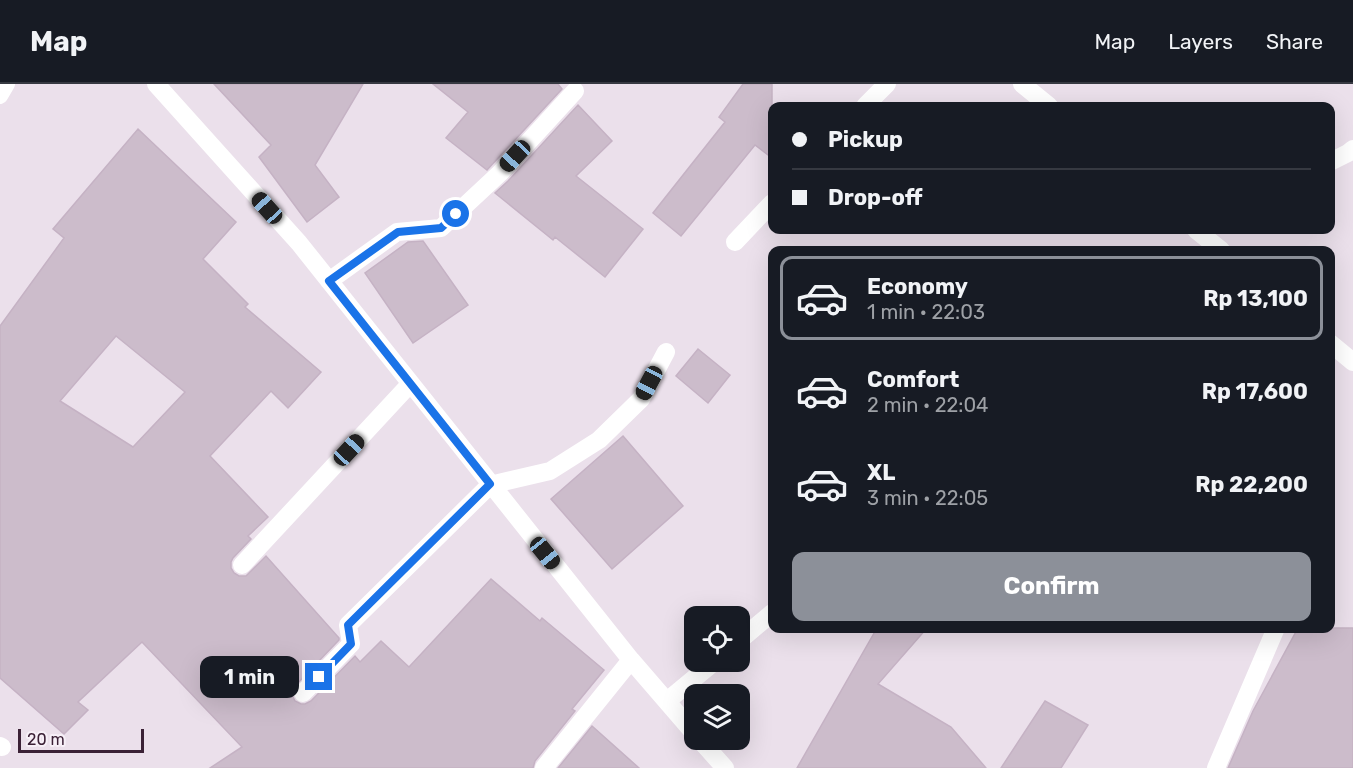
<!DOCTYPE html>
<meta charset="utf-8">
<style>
body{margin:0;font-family:Rubik,sans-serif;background:#20242c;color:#f1f3f6;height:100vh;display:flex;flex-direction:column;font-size:22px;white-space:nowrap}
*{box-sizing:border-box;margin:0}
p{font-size:20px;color:#9ea1a6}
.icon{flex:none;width:33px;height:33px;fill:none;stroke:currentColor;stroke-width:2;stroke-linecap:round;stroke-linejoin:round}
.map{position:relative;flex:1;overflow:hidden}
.details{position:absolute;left:768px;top:162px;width:567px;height:387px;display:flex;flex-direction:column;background:#171b24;border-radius:12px;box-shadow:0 6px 24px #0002}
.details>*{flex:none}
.hud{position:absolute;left:768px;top:18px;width:567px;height:132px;border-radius:12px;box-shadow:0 6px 24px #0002;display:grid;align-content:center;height:132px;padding:0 24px;background:#171b24}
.fabs{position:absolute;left:684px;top:522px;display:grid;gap:12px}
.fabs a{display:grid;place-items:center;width:66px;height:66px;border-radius:12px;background:#171b24;box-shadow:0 6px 24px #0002;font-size:30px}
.scale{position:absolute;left:18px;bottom:15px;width:126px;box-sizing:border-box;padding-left:6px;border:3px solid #3b2136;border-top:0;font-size:16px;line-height:21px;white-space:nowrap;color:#3b2136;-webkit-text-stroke:4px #f7f0f8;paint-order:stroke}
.end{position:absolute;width:27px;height:27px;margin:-14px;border:8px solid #1a73e8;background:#fff;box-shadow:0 0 0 3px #fff}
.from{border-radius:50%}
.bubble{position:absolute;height:42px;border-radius:12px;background:#171b24;box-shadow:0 6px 24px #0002;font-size:20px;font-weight:700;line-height:42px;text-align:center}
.car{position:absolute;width:18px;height:36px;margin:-18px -9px;border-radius:8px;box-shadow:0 0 4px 2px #0007;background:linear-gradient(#222 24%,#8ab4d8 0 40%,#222 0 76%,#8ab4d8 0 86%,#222 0)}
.hud b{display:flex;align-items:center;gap:21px;height:57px;font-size:22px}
.hud b+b{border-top:2px solid #363941}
.hud i{width:15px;height:15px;background:#f1f3f6}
ul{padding:10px 0 0;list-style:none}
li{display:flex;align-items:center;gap:18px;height:84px;margin:0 12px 9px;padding:0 12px;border:3px solid transparent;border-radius:12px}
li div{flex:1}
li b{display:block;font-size:22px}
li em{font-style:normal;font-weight:700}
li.current{border-color:#8c9099}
li>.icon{width:54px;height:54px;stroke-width:1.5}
.action{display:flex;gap:12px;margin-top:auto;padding:12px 24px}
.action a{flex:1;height:69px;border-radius:12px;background:#8c9099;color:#fff;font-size:24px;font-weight:700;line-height:69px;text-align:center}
header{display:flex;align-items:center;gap:36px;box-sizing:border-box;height:84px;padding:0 30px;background:#171b24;border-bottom:2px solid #363941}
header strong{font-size:28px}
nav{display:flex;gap:33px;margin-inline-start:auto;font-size:21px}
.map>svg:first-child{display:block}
.building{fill:#ccbccb;stroke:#c5b2c4;stroke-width:1.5;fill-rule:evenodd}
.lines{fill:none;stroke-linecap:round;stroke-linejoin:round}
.lane{stroke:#fff;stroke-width:16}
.street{stroke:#fff;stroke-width:18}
.route{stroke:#1a73e8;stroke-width:8}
</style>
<header>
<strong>Map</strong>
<nav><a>Map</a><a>Layers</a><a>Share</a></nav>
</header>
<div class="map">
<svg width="1353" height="684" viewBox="0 0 1353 684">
<rect width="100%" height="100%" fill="#ebe0eb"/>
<path class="building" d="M214,0H363L315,81L339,113L307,138L259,73L271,61Z
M433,0H558L562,5L487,86L446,54L468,28Z
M743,0H772V74L755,61L681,152L653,129L725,38L719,33Z
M578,21L612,57L576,92L643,145L605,193L555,153L553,156L495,109L508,97Z
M138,45L236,138L203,175L248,220L245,223L321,288L288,324L271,307L210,372L268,433L248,452L251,455L233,474L231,478V484L234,489L239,492H246L266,472L339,554V556L295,602L292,606V611L295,617L301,620H305L311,617L355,572L360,578L381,557L409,583L491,495L540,537L542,534L604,586L572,625L575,627L535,677L533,684H210L242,663L142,558L78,618L88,626L64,650L0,594V242L64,154L53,145ZM116,252L185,308L133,363L60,317Z
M423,157L468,221L413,259L365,189L408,158Z
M698,265L730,291L708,319L676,292Z
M623,352L683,422L612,485L551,415Z
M877,544H927L878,600L951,643L986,684H797Z
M1298,544H1353V684H1228L1253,627Z
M1045,617L1088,641L1061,684H1001Z
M592,642L639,684H558Z"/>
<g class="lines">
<path class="lane" d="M0,12L7,0"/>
<path class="street" d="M156,0L299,159L631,576L694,649
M1022,0L1049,22
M865,22L887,0
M1330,78L1348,69L1353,65
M1196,146L1221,166
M735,158L772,119
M329,197L397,148L441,144L500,89L575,7
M1330,259L1353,278
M242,481L410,300
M740,556L772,529
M303,609L351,560L348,541L490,401L550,387L599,356L641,315L666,268
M667,617L714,578
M700,656L725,684
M0,662L2,663
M544,684L631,576
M1216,684L1276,544"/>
</g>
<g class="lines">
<path class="route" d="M319,593L351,560L348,541L490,400L329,197L398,148L441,144L456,130"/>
</g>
</svg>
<div class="fabs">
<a><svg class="icon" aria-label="locate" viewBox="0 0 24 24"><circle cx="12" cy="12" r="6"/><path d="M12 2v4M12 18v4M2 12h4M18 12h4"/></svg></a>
<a><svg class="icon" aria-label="layers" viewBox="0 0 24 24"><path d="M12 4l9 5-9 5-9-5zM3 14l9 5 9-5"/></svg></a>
</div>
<div class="scale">20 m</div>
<i class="end from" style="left:456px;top:130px"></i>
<i class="end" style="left:319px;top:593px"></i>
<div class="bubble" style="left:200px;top:572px;width:99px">1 min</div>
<i class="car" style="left:515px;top:72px;rotate:223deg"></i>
<i class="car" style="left:267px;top:124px;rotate:318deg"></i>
<i class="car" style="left:649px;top:299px;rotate:208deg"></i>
<i class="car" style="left:349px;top:366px;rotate:43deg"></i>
<i class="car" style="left:545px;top:469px;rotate:141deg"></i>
<div class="hud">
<b><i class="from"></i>Pickup</b>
<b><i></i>Drop-off</b>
</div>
<section class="details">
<ul>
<li class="current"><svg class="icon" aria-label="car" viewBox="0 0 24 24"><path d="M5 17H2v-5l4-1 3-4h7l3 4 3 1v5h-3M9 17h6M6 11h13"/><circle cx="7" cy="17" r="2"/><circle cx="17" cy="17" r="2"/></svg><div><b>Economy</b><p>1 min · 22:03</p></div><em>Rp 13,100</em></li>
<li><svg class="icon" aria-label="car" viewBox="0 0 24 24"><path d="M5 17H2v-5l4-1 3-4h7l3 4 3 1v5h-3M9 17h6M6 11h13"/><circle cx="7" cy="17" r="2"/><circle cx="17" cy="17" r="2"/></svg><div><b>Comfort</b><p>2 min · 22:04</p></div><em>Rp 17,600</em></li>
<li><svg class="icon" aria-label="car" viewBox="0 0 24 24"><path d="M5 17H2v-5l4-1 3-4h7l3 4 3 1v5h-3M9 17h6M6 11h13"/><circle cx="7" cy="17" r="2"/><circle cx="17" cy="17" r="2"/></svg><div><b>XL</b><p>3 min · 22:05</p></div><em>Rp 22,200</em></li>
</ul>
<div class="action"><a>Confirm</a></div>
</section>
</div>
